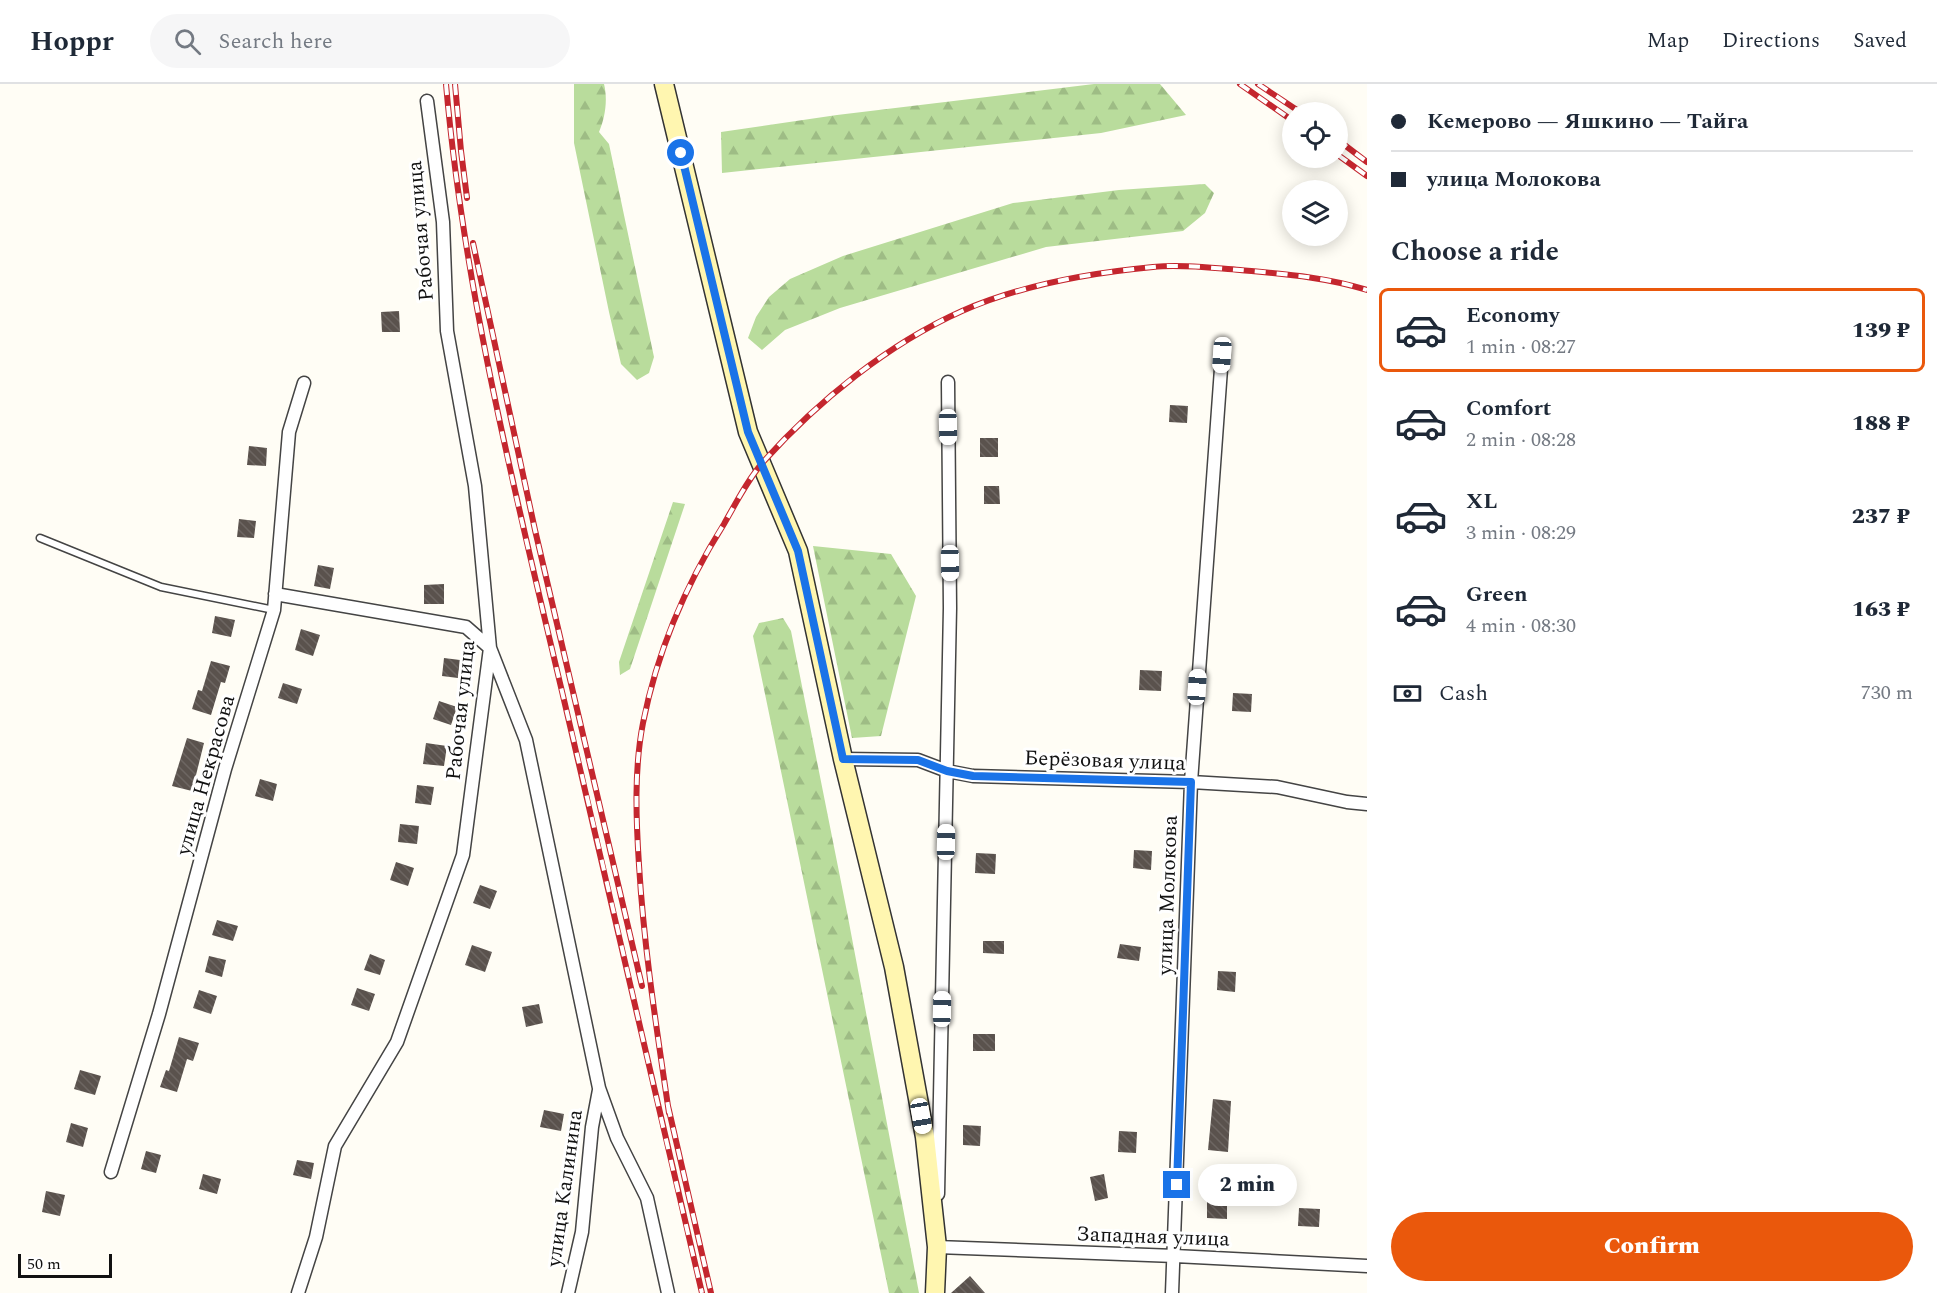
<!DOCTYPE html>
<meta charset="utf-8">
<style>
body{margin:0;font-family:Spectral,serif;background:#f6f6f7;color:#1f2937;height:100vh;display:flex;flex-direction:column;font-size:22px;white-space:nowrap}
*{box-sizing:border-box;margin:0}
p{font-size:20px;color:#747a83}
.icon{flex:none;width:33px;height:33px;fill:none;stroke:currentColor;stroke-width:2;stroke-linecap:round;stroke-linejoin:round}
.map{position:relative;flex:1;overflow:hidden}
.side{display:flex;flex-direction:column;background:#fff;width:570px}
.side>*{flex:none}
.banner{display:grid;align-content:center;height:132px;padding:0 24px;background:#fff}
.fabs{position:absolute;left:1282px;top:18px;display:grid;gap:12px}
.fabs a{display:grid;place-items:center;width:66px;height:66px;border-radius:50%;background:#fff;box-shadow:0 3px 15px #0003;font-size:30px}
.scale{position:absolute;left:18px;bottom:15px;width:94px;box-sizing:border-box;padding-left:6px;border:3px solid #111;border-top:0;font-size:16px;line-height:21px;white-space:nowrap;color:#111;-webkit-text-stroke:4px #fff;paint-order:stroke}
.end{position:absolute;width:27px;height:27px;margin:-14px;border:8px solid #1a73e8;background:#fff;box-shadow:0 0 0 3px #fff}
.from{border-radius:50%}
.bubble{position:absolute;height:42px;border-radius:21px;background:#fff;box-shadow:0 3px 15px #0003;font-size:20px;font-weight:800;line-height:42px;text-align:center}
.car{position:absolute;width:18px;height:36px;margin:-18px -9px;border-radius:8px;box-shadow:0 0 4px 2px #0007;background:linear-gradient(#fff 24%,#345 0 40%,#fff 0 76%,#345 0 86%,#fff 0)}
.banner b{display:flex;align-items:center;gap:21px;height:57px;font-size:22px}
.banner b+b{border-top:2px solid #e0e1e3}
.banner i{width:15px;height:15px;background:#1f2937}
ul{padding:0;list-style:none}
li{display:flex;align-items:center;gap:18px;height:84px;margin:0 12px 9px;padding:0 12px;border:3px solid transparent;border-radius:9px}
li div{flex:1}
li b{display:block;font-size:22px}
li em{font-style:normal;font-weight:800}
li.selected{border-color:#ea580c}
li>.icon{width:54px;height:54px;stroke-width:1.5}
h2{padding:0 24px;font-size:27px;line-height:72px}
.pay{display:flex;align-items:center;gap:15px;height:66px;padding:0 24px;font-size:22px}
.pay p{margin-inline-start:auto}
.button{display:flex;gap:12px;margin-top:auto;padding:12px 24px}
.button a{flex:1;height:69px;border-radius:36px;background:#ea580c;color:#fff;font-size:24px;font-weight:800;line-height:69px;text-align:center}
header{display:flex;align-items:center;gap:36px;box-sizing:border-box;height:84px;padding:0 30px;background:#fff;border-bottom:2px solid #e0e1e3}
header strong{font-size:28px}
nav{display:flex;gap:33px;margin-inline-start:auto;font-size:21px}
.search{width:420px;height:54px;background:#f6f6f7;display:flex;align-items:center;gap:15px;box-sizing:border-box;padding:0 21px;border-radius:33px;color:#747a83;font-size:22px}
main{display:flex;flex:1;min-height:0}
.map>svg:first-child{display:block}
.forest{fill:url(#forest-firs)}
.building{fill:url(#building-back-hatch)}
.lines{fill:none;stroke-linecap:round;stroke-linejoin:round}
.lane-casing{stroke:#444;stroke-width:9}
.street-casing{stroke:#444;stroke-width:15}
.secondary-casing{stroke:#333;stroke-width:21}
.lane{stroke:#fff;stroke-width:6}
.street{stroke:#fff;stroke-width:12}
.secondary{stroke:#fff6b0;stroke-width:18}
.rail-casing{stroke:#c4262e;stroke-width:6}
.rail{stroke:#fff;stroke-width:4;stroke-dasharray:11;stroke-linecap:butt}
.route{stroke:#1a73e8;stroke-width:8}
.labels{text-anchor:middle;stroke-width:6;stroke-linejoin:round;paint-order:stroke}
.street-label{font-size:21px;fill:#111;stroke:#fff}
</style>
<header>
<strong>Hoppr</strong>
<div class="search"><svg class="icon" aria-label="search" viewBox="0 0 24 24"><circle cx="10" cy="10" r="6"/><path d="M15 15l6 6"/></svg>Search here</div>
<nav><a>Map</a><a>Directions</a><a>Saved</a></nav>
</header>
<main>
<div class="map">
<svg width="1367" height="1209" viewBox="0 0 1367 1209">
<defs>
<pattern id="forest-firs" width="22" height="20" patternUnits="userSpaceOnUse" patternTransform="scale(1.5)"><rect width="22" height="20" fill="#b9dc9c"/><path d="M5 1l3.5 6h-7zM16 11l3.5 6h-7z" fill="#9ebc85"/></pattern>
<pattern id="building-back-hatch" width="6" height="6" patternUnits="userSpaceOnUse" patternTransform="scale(1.5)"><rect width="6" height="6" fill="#5a524d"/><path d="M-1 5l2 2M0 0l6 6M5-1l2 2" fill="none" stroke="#6d6662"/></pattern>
</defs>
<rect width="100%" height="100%" fill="#fffdf5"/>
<path class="forest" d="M574,0H604C608,16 605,34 599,48L609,60L654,273L649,289L637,296L621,280L609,228L574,59Z
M1094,0H1160L1186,31L1101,49L722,89L721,48L837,31Z
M1205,100L1214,109L1205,129L1183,147L1046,163L840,224L785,246L762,266L748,254L756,233L769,213L790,195L843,172L1013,119L1119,106Z
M673,418L685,420L630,585L620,591L619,578Z
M813,462L891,470L916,512L881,652L852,654Z
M783,534L791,547L847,828L919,1209H889L753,552L759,539Z"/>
<path class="building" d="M399,227L400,248H382L381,228Z
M1170,321L1188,322L1187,339L1169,338Z
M980,354H998V373H980Z
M249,362L267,364L266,382L247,381Z
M984,402H999L1000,420H984Z
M239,435L256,437L254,454L237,453Z
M318,481L334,484L330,505L314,502Z
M444,500V520H424V501Z
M215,532L235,536L231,553L212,549Z
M301,545L320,551L313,572L295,566Z
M444,574L460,576L458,594L442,592Z
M211,577L230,582L225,599L221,598L211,631L192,625L198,606L202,607Z
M1140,586L1162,587L1161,607L1139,606Z
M283,599L302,605L297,620L278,614Z
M1233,609L1252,610L1251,628L1232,627Z
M439,617L457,623L451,641L433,635Z
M187,654L204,659L192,707L172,702Z
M426,659L447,662L444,682L423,680Z
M260,695L277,700L273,717L255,712Z
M417,701L434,703L431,721L415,719Z
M400,740L419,742L417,760L398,758Z
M1134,766L1152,767L1151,786L1133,784Z
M976,769L996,770L995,790L975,789Z
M396,778L414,784L408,802L390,796Z
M480,801L497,807L490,825L473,819Z
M217,836L238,842L233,857L212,851Z
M983,857H1004V870L983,869Z
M1120,860L1141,863L1139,877L1117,874Z
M472,861L492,868L485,888L465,881Z
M370,870L385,876L380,891L364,886Z
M209,872L226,876L222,893L205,888Z
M1218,887L1236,888L1235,908L1217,906Z
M357,904L375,910L369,927L351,921Z
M199,906L217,912L211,930L193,924Z
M539,920L543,939L526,943L522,923Z
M973,950H995V967H973Z
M179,953L199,959L193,977L187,975L177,1008L160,1003L166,986L169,987Z
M80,986L101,992L95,1011L74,1005Z
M1213,1015L1231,1017L1228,1068L1208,1066Z
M544,1026L564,1030L561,1047L540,1043Z
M71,1039L88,1044L83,1063L66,1058Z
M963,1041L981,1042L980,1062L963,1061Z
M1119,1047L1137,1048L1136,1069L1118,1068Z
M146,1067L161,1071L156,1089L141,1085Z
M297,1076L314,1079L311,1095L293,1091Z
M203,1090L221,1095L217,1110L199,1105Z
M1104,1090L1108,1114L1095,1117L1090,1093Z
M46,1107L65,1111L60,1132L42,1128Z
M1207,1116L1227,1117V1135L1207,1134Z
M1299,1124L1320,1125L1319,1143L1298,1142Z
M970,1192L985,1209H951Z"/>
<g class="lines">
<g class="lane-casing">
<path id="lane" d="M40,454L161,503L274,526"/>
</g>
<g class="street-casing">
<path id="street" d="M275,510L466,543L490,564L526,656L599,1004L617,1054L647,1114L668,1209
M843,675L918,676L947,687L973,692L1191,698L1277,703L1347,718L1367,720
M111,1088L159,930L225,685L274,526L289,348L304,299
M938,1110L950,524L948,298
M937,1157V1163L1175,1172L1367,1182
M298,1209L316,1153L335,1062L397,958L463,771L490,564L475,402L447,247L443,138L427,17
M568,1209L582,1148L592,1043L599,1006
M1172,1209L1191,698L1222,271"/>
</g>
<g class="secondary-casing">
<path id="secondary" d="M664,0L748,348L798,467L843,675L894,883L925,1053L937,1163L935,1209"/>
</g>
<use href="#lane" class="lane"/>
<use href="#street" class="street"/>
<use href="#secondary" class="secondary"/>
<g class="rail-casing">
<path id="rail" d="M446,0C464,208 516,412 564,616C611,813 655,1011 702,1209
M455,0L461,67L467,114
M1240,0L1293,37
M1258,0L1300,28
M1338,56L1367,78
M1338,71L1367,92
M473,159L535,446L642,902
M668,1022L711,1209
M669,1029C657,947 644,865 639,781C636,735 634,685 643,639C657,568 685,502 724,440C736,419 748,395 764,377C818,317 888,260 962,227C1021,201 1089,189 1153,183C1181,180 1212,184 1240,186C1283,190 1326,193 1367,206"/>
</g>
<use href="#rail" class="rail"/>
</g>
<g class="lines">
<path class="route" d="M681,69L748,348L798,467L843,675L918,676L947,687L973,692L1191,698L1177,1101"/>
</g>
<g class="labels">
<g class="street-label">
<text transform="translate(420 147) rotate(-95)" y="7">Рабочая улица</text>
<text transform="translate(460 626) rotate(-84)" y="7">Рабочая улица</text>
<text transform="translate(1105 676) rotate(2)" y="7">Берёзовая улица</text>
<text transform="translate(205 691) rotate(-74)" y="7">улица Некрасова</text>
<text transform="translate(1167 811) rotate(-88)" y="7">улица Молокова</text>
<text transform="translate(564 1104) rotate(-82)" y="7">улица Калинина</text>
<text transform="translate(1153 1152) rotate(2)" y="7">Западная улица</text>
</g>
</g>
</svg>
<div class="fabs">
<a><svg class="icon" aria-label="locate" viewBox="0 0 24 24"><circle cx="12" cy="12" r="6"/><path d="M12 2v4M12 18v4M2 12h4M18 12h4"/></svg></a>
<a><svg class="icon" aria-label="layers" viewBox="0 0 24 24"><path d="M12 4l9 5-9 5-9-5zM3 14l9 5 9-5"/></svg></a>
</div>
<div class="scale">50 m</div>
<i class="end from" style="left:681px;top:69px"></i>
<i class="end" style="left:1177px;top:1101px"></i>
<div class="bubble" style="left:1198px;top:1080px;width:99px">2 min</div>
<i class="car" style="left:1222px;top:271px;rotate:184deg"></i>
<i class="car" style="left:948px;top:343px;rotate:179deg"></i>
<i class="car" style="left:950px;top:479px;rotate:179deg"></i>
<i class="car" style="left:1197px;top:603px;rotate:4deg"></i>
<i class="car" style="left:946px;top:758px;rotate:1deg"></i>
<i class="car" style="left:942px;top:925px;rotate:1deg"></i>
<i class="car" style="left:921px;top:1032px;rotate:170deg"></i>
</div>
<section class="side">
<div class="banner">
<b><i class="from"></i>Кемерово — Яшкино — Тайга</b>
<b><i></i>улица Молокова</b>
</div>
<h2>Choose a ride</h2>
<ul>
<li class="selected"><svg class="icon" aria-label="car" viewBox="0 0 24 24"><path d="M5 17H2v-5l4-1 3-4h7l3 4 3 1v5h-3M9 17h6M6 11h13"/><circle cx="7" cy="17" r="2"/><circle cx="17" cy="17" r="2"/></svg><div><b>Economy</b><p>1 min · 08:27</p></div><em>139 ₽</em></li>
<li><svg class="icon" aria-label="car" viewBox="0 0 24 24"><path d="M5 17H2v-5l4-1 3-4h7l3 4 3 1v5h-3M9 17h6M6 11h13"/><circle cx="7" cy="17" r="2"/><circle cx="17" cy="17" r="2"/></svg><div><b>Comfort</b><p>2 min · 08:28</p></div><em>188 ₽</em></li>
<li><svg class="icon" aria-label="car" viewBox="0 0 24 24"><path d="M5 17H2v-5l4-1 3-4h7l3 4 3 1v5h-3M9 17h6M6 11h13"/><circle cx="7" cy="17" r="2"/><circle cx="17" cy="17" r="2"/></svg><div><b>XL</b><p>3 min · 08:29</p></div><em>237 ₽</em></li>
<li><svg class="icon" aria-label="car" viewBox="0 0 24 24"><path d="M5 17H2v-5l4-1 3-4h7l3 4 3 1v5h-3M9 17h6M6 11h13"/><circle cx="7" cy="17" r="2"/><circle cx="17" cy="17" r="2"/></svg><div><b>Green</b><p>4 min · 08:30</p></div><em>163 ₽</em></li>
</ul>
<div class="pay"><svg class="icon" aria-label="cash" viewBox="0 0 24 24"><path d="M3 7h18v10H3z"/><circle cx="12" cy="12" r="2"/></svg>Cash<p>730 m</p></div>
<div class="button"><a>Confirm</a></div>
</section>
</main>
